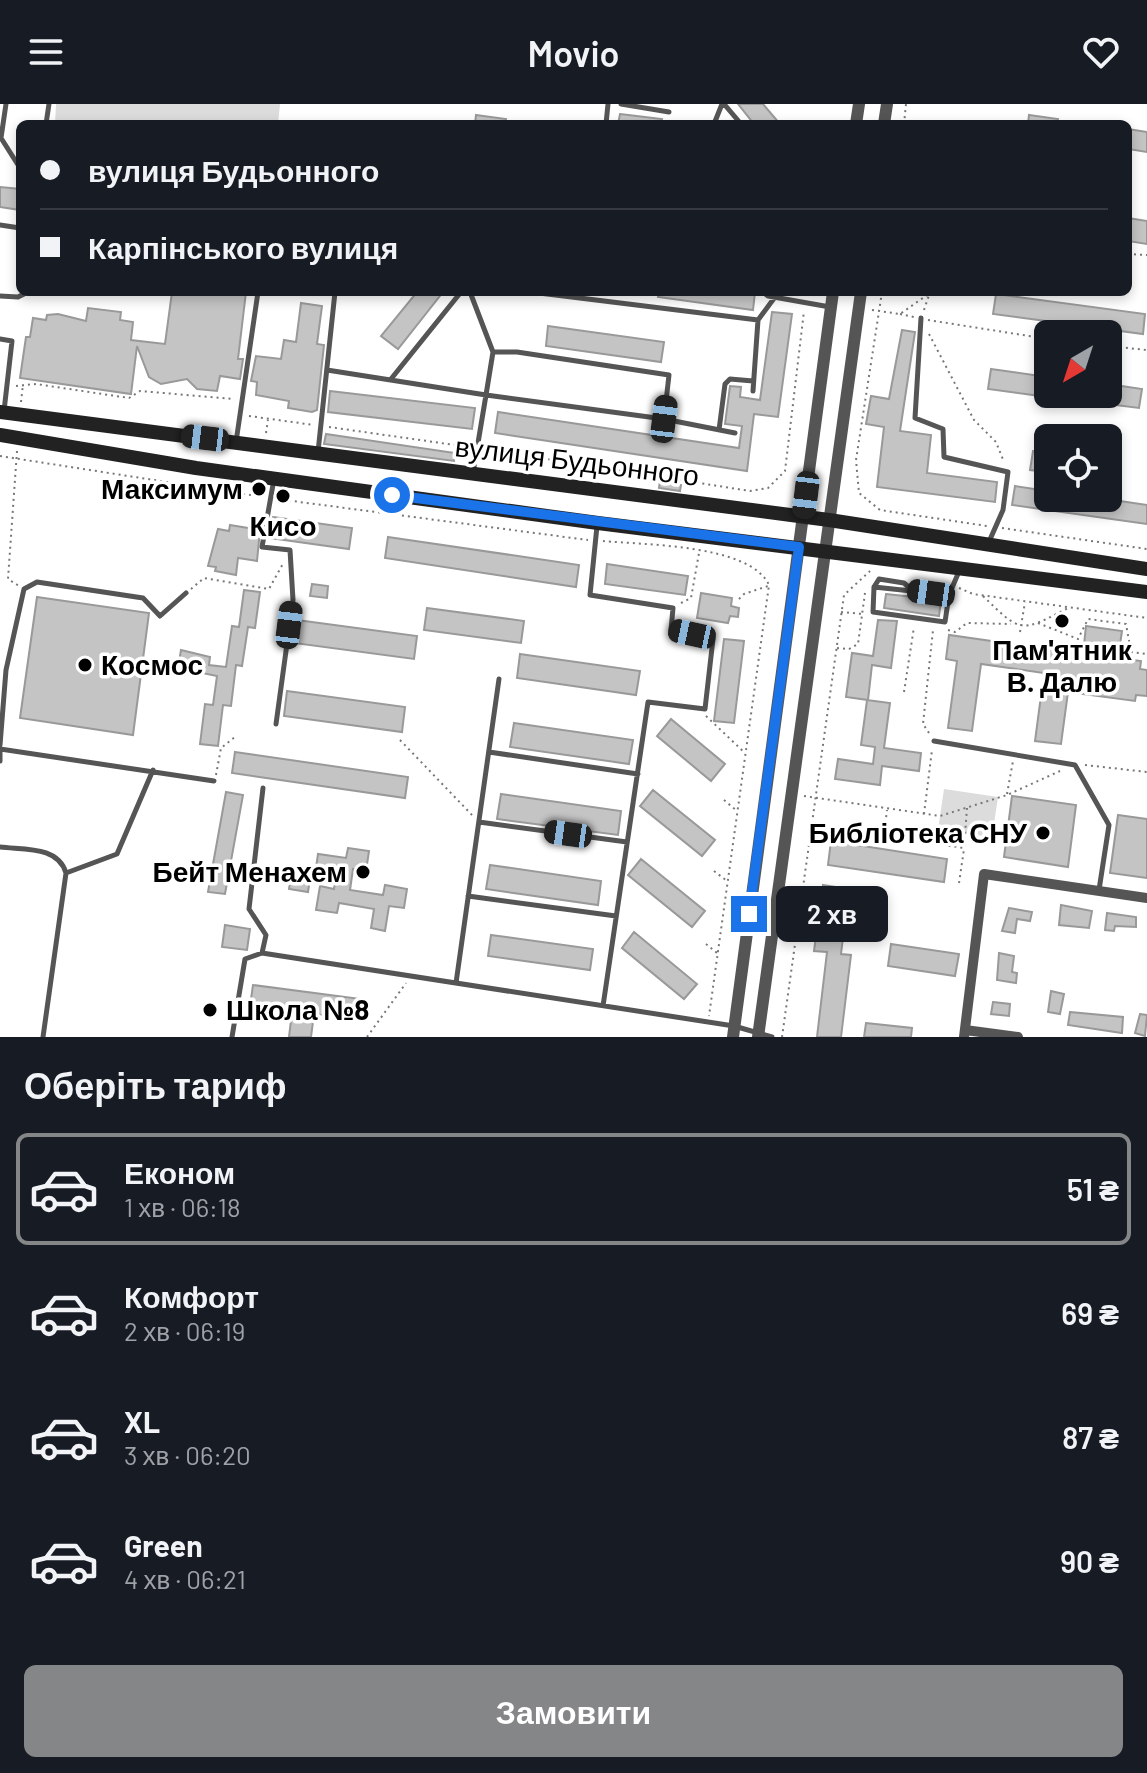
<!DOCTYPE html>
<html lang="uk">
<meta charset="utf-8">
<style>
body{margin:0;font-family:Barlow,sans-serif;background:#242831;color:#f1f3f6;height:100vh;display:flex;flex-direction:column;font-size:30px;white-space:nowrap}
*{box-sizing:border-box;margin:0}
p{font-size:26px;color:#9ea1a6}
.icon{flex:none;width:44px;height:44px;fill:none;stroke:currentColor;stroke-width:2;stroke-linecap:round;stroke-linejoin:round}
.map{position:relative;height:933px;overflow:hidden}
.side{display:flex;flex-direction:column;background:#171b24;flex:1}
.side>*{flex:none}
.hud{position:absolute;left:16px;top:16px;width:1116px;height:176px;border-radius:12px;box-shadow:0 4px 12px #0003;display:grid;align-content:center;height:176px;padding:0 24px;background:#171b24}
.needle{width:52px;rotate:219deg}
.buttons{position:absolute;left:1034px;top:216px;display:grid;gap:16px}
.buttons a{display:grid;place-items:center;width:88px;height:88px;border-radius:12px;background:#171b24;box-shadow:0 4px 12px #0003;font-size:40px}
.end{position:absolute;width:36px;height:36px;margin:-18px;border:10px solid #1a73e8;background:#fff;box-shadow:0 0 0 4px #fff}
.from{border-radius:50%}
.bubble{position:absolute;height:56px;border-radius:12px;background:#171b24;box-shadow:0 4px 12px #0003;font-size:26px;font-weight:600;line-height:56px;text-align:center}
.car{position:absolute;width:24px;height:48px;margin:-24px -12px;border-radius:10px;box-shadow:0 0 6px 2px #0007;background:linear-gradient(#222 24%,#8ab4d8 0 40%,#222 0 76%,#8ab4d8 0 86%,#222 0)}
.hud b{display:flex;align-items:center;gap:28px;height:76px;font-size:30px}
.hud b+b{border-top:2px solid #363941}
.hud i{width:20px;height:20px;background:#f1f3f6}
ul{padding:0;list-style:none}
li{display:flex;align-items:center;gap:24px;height:112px;margin:0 16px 12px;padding:0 8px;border:4px solid transparent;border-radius:12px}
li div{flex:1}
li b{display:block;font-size:30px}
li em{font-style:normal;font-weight:600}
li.current{border-color:#858687}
li>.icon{width:72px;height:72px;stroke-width:1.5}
h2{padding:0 24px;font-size:36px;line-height:96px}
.button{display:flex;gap:16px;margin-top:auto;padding:16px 24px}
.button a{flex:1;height:92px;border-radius:12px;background:#858687;color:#fff;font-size:32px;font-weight:600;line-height:92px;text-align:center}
header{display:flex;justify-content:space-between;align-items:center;height:104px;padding:0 24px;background:#171b24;font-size:36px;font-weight:600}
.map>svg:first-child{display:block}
.green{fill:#dcdcdc}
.building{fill:#c4c4c4;stroke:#999;stroke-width:2}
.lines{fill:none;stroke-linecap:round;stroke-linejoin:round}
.path{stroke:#777;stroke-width:2;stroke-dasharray:2 4;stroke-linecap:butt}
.service{stroke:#555;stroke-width:5}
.minor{stroke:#555;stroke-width:10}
.tertiary{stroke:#555;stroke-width:12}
.secondary{stroke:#222;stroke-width:14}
.route{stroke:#1a73e8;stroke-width:10}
.poi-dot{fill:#000;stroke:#fff;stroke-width:3}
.labels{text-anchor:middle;stroke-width:7;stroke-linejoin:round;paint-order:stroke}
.street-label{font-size:28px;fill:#000;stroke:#fff}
.poi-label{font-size:28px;font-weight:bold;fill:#000;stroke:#fff;text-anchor:end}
</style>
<header><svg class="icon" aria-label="menu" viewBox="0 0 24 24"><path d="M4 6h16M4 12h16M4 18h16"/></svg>Movio<svg class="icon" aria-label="heart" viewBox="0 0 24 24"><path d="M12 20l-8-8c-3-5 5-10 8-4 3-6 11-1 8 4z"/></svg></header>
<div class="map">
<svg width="1147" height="933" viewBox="0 0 1147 933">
<rect width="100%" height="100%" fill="#fff"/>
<path class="green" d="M56,0H280L278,20H55Z
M944,685L998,693L992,733L938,726Z"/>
<path class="building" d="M738,0H763L780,20H754Z
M620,10L662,15L661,20H618Z
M476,11L506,15L505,20H475Z
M1029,11L1058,15L1057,20H1028Z
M1128,25L1147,28V48L1128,45Z
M0,83L20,85V106L0,103Z
M1128,114L1147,117V140L1128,137Z
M172,188H246L238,255H243L240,275L220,272L217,287L197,285L187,275L161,280L149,273L137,242L131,290L20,274L26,233H30L33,214L46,216L47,211L58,210L86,217L88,204L121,208L120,216L133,218L131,236L165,240Z
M417,188H443L398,245L381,232Z
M659,188H755L753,206L658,193Z
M996,190L1145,210L1143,230L993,210Z
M301,199L322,202L317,240L324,241L317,306L312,308L288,304L289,297L256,291L257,278L251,277L256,252L281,255L284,236L296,238Z
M772,208L792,210L778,313L754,310L747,367L495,329L498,308L739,344L742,322L725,320L730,282L741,283L740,293L760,296Z
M548,222L664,238L661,258L546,242Z
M902,226L915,228L900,327L931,331L927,369L997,378L995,398L877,383L884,323L866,320L871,292L889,295Z
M991,265L1048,273V293L988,285Z
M1108,280L1142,285L1139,304L1068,295V290H1108Z
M330,287L475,304L472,325L328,308Z
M326,330L455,349L454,357L324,340Z
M1033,347L1048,349V368L1030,366Z
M660,377L681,381L680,387L659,384Z
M1015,382L1048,387V394H1100L1147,401V420L1012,401Z
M273,413L352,424L349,445L269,434Z
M230,421L260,426L257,457L238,454L236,471L215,467L216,463L208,462L218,425L229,427Z
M388,433L579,461L576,483L385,454Z
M607,460L688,472L685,491L605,480Z
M312,480L328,482L327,494L310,492Z
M244,486L260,488L255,524L248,523L242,562L236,561L231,602L223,601L218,642L200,640L205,600L213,601L217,572L178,564L181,546L210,553L209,561L226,563L232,522L239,523Z
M701,489L732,494L731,502L739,504L738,513L730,512L728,519L697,514Z
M886,490L941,496L939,512L884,504Z
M37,493L149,509L133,631L20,614Z
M427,504L524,517L521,539L424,526Z
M297,516L417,532L414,555L294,539Z
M878,516L897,517L891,564L872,561L868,596L846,593L852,549L873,552Z
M1086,522L1122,527L1118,554L1141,557L1140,565L1147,566V592L1136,591L1135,597L1068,588L1061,640L1035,637L1044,569L981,560L972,627L948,624L957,557L946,555L949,531L1083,550Z
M724,535L744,537L734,619L714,617Z
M520,550L640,567L636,591L517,574Z
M287,587L405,603L402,628L284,612Z
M867,596L890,599L884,644L921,649L919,667L882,662L880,681L835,675L838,655L873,660L875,643L861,641Z
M671,615L725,660L711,677L657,632Z
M514,619L633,636L629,660L510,643Z
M235,648L408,673L405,694L232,669Z
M653,686L715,736L702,752L640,702Z
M226,688L243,691L225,790L208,788Z
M501,690L621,707L618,731L497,715Z
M1012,692L1076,701L1068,763L1004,753Z
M1118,711L1147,715V774L1110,769Z
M831,737L947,755L944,778L828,761Z
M348,744L369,747L366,767L353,765L350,786L383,791L385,781L407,785L404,804L389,802L385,827L371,824L374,805L339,799L337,809L316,806L320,782L334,785L337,767L316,764L318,750L346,754Z
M641,755L705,807L692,823L628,771Z
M490,761L601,777L598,801L486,785Z
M292,765L311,768L308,788L289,785Z
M823,781L849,785L841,850L851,851L841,933H817L827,848L814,847Z
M1061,801L1092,807L1089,824L1059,821Z
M1009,804L1032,808L1030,817L1017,815L1015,829L1002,827Z
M1107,809L1136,813V823L1115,822L1114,827L1105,826Z
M225,821L250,825L247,846L222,843Z
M634,828L697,880L684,895L622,844Z
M491,831L593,845L590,866L488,852Z
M891,840L959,850L955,872L888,862Z
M999,849L1014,852L1012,868L1017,869L1016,879L997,876Z
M253,881L361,895L358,915L314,910L311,933H289L292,908L250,902Z
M1051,887L1064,890L1060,910L1048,908Z
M993,898L1010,900L1009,912L991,910Z
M1070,908L1123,913L1122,929L1068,921Z
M1140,910L1147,911L1145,932L1135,929Z
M866,919L912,924L911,933H864Z"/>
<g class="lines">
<path class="path" d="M904,20L906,0
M1128,150L1147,151
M882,188L856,356L859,389L880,406L987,422
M872,206L900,210L930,189
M924,206L930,188
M900,210L914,213
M928,216L1048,235
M929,230L974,316L996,338L1004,358
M1108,242L1147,246
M16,282L36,280L129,294L140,287L234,295
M21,298L23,280
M249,312L314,321
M329,323L469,343
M266,329L268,316
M483,345L750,387L768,384L785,367L804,207
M17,347L8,475L19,482
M0,352L263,393
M277,395L588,436
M1002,424L1147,445
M603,437C643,441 750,440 769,481L709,912
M959,484L973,490L1147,514
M191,485L204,474L269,485L284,458
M983,492C1021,529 1020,529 1068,504
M739,495L744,490L768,482
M681,499L691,494L699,449
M841,508L863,510
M1038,519L1078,535L1088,515L1126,520L1131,548L1147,550
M948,526L955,528L967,519L1011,520
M1020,528L1025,498
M837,544L849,545L858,540L865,489
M904,588L914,523
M706,612L745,649
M929,629L923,620L933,526
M400,636L472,711
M1085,661L1147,668
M216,671L221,644L236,632
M1007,690L1013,657
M804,692L940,712L1007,691L1060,667
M724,696L737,707
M924,710L932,646
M812,721L964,744L967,704
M884,731L887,706
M714,767L727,777
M959,779L964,745
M706,840L717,849
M367,933L406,879
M782,933L844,491L870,467"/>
<path class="service" d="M6,0L1,34L20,64
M621,0L669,8
M724,0L741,20
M46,20L49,0
M606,20L608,0
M714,20L722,0
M0,121L20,124
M531,188L758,216
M763,188L768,192L830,203
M0,192L18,193L28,188
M921,214L915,314L943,325L944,353L1008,368L1003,406L988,440
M0,235L12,237L4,307
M327,266L486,291L493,248L470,188
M391,275L461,188
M753,287L758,216L775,193L771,188
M664,315L735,329
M719,326L725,280L730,275L753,277
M236,338L258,188
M318,348L335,188
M473,369L486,291L664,315L669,271L517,248H493
M274,375L262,443L290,446L293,496L276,620
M597,422L590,491L673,504L671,526L713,535L705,605L648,598L603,902
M874,483L879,475L904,479L912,486
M949,491L945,518L873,508L874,483L949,491L960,465
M934,637L1075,661L1109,721L1099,786
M0,641L6,566L24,485L37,478L143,494L160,512L186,489
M0,645L214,677
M0,647V657
M489,648L638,670
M479,718L627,738
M0,743C25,746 58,742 66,769L43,933
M66,769L117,750L153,666
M468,792L616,812
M262,849L266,831L249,805L263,684
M456,879L499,575
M232,933L245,855L262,849L734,922L772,933"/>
<path class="minor" d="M965,926L1018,933
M964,933L984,770L1147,794"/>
<path class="tertiary" d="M856,20L859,0
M884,20L887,0
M733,933L833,188
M758,933L861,188"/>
<path class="secondary" d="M0,308L829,416L1147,465
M0,331L196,364L598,419L1147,488"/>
</g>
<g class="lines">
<path class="route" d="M392,391L799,443L749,810"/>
</g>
<g class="poi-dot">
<circle cx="259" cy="385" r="8"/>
<circle cx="283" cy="392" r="8"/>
<circle cx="1062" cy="517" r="8"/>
<circle cx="85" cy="561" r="8"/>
<circle cx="1043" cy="729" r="8"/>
<circle cx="363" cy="768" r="8"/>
<circle cx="210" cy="906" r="8"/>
</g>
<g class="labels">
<g class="street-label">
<text transform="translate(577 357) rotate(7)" y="10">вулиця Будьонного</text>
</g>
<g class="poi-label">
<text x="243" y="395">Максимум</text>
<text x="283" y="432" text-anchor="middle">Кисо</text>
<text x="1062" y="556" text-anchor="middle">Пам'ятник<tspan x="1062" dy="32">В. Далю</tspan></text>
<text x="101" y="571" text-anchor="start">Космос</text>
<text x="1027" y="739">Библіотека СНУ</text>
<text x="347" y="778">Бейт Менахем</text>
<text x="226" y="916" text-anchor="start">Школа №8</text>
</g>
</g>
</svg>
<div class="buttons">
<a><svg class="needle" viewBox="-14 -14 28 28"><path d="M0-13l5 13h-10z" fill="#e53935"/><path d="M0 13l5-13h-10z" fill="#9ea1a6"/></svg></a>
<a><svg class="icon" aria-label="locate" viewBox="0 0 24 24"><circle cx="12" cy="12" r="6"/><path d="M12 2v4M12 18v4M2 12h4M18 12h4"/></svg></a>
</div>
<i class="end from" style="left:392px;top:391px"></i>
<i class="end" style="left:749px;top:810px"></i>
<div class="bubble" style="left:776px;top:782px;width:112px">2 хв</div>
<i class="car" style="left:664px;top:315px;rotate:7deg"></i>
<i class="car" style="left:205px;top:334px;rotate:277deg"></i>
<i class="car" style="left:806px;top:391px;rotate:187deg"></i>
<i class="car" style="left:931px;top:489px;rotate:278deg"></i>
<i class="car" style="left:289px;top:521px;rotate:7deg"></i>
<i class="car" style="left:692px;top:530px;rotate:282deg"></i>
<i class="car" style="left:568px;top:730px;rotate:278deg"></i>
<div class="hud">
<b><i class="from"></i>вулиця Будьонного</b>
<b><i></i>Карпінського вулиця</b>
</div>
</div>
<section class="side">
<h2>Оберіть тариф</h2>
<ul>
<li class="current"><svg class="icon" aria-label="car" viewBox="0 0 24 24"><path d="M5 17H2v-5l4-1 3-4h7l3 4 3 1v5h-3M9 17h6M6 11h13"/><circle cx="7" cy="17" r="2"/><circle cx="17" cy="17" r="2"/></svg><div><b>Економ</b><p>1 хв · 06:18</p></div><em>51 ₴</em></li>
<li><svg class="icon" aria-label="car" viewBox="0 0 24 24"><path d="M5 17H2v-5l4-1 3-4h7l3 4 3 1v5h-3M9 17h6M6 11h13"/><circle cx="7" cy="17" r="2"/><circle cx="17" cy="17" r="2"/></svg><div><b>Комфорт</b><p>2 хв · 06:19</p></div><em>69 ₴</em></li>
<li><svg class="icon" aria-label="car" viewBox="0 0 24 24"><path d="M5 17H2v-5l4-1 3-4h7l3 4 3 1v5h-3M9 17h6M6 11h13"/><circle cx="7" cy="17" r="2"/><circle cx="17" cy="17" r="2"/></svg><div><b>XL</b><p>3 хв · 06:20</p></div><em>87 ₴</em></li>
<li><svg class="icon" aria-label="car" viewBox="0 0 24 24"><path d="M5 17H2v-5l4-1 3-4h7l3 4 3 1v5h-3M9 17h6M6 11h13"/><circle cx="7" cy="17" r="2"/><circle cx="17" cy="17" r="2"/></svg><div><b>Green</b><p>4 хв · 06:21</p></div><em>90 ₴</em></li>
</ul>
<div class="button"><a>Замовити</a></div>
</section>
